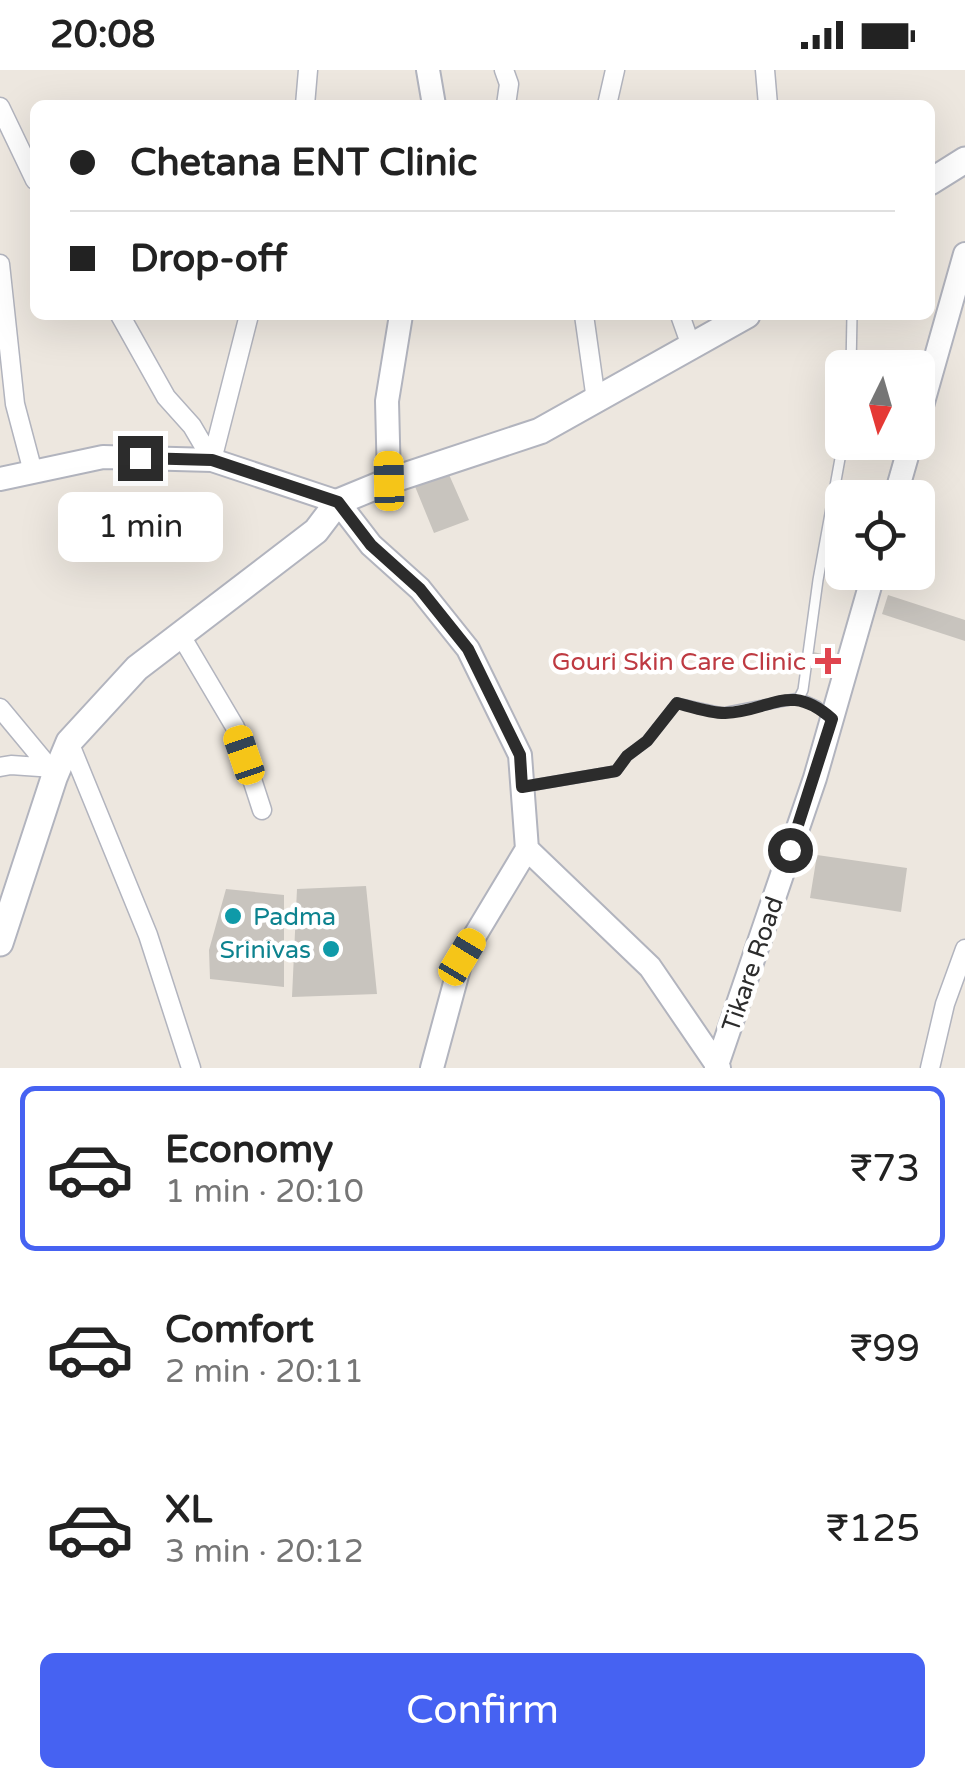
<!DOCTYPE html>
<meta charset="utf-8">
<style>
body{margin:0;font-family:"Varela Round",sans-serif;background:#f6f6f6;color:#222;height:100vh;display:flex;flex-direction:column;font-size:38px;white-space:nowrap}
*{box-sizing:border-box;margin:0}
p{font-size:32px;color:#767676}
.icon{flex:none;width:55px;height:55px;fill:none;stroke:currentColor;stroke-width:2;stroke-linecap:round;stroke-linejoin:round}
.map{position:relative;height:998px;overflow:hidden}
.details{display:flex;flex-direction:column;background:#fff;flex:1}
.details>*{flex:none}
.hud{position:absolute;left:30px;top:30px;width:905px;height:220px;border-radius:15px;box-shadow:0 10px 40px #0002;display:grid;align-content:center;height:220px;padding:0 40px;background:#fff}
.needle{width:65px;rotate:185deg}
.buttons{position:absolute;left:825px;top:280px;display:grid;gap:20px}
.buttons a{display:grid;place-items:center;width:110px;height:110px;border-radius:15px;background:#fff;box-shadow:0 10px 40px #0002;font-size:50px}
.end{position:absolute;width:45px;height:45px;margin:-22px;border:12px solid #2c2c2c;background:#fff;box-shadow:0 0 0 5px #fff}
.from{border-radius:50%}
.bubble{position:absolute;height:70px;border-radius:15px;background:#fff;box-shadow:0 10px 40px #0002;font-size:32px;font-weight:600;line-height:70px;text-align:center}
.car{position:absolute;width:30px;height:60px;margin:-30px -15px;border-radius:12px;box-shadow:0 0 8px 2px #0007;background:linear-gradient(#f5c518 24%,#345 0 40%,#f5c518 0 76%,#345 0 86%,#f5c518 0)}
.hud b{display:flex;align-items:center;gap:35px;height:95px;font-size:38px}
.hud b+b{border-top:2px solid #e0e0e0}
.hud i{width:25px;height:25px;background:#222}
ul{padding:18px 0 0;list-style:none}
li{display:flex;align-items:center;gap:30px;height:165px;margin:0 20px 15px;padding:0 20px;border:5px solid transparent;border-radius:15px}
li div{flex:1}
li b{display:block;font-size:38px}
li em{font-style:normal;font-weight:600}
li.selected{border-color:#4662f2}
li>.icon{width:90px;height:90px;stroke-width:1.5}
.primary-button{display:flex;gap:20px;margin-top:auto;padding:20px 40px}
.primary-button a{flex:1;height:115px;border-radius:15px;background:#4662f2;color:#fff;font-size:40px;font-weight:600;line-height:115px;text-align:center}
.status{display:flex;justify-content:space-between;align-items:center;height:70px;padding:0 50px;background:#fff;direction:ltr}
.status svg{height:28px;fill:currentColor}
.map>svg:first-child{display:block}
.building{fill:#c8c4be}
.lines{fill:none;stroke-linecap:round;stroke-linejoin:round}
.service-casing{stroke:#b2b4be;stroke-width:12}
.minor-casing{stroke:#b2b4be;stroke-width:21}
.tertiary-casing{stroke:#b2b4be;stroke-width:26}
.secondary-casing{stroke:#b2b4be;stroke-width:29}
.service{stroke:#fff;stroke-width:9}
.minor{stroke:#fff;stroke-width:18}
.tertiary{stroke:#fff;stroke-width:22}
.secondary{stroke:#fff;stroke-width:25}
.route{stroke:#2c2c2c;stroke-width:12}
.health-dot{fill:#e0444e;stroke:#fff;stroke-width:4}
.culture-dot{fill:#0f9aa8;stroke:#fff;stroke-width:4}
.labels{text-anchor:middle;stroke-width:9;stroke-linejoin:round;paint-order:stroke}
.health-label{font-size:25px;fill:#be3a42;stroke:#fff;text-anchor:end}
.culture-label{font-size:25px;fill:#0d838f;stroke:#fff;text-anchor:start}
.street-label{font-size:25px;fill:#2c2c2c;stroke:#fff}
</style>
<div class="status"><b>20:08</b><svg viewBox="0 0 49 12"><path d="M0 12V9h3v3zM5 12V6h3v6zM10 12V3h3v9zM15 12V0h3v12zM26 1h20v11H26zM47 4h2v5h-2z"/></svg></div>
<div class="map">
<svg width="965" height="998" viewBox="0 0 965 998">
<rect width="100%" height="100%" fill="#ede7df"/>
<path class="building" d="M447,400L469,450L434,463L414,414Z
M888,525L965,550V571L882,544Z
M813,582L837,587L835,598L811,592Z
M817,785L907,798L901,842L810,828Z
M366,816L377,924L292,927L297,819Z
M226,819L284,825V917L210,909L209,880Z"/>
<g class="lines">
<g class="service-casing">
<path id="service" d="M851,298L852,245
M799,628L817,636L830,647
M522,717L616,701L627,686L647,671L677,633L723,643L799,628L803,620L818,510L843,372"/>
</g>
<g class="minor-casing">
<path id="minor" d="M504,0L509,14L506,35
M765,0L768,35
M305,35L308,0
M607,35L615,0
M0,37L35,110
M0,194L15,334L33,402
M120,245L166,327L192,356L212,390
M584,245L596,330
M680,245L691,276
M212,390L249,245
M180,564L235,657L262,740
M0,638L49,697
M69,672L148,865L191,998
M0,697L11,695L54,698
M930,998L945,934L965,879"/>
</g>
<g class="tertiary-casing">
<path id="tertiary" d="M428,0L434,35
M918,350L965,184
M0,409L103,387L212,390L338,432L371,475L420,519L468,579L520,685L527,779L650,897L719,998
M389,411L387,331L401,245
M895,428L911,372
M432,998L462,887L527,779
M716,998L815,708L874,502"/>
</g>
<g class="secondary-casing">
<path id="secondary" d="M930,112L965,90
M0,873L54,708L69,672L137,598L316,461L338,432L389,411L540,361L747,245"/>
</g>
<use href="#service" class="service"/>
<use href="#minor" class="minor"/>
<use href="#tertiary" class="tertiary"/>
<use href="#secondary" class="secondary"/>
</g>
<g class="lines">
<path class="route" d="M140,388L212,390L338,432L371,475L420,519L468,579L520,685L522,717L616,701L627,686L647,671L677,633C692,637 710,643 725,643C772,641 789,611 832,649L790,780"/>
</g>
<path class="health-dot" d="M823 576h10v10h10v10h-10v10h-10v-10h-10v-10h10z"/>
<g class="culture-dot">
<circle cx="233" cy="846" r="10"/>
<circle cx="331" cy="879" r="10"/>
</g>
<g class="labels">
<g class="health-label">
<text x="806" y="600">Gouri Skin Care Clinic</text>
</g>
<g class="culture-label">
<text x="253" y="855">Padma</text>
<text x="311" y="888" text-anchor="end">Srinivas</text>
</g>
<g class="street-label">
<text transform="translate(752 894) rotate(-71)" y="9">Tikare Road</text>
</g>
</g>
</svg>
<div class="buttons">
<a><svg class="needle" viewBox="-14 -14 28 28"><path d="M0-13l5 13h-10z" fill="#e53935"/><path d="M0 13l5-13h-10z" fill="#767676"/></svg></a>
<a><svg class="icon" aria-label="locate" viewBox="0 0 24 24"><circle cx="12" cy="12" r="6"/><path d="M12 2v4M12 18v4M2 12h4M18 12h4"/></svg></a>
</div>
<i class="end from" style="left:790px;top:780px"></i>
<i class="end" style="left:140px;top:388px"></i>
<div class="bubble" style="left:58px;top:422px;width:165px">1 min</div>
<i class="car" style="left:389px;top:411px;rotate:359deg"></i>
<i class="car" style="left:244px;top:685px;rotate:341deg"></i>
<i class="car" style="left:462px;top:887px;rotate:31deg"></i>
<div class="hud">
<b><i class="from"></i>Chetana ENT Clinic</b>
<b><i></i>Drop-off</b>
</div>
</div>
<section class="details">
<ul>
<li class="selected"><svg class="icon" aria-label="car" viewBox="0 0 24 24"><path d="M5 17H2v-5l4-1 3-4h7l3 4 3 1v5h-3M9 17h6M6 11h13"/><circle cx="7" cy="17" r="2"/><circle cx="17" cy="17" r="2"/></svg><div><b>Economy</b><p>1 min · 20:10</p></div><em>₹73</em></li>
<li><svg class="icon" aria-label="car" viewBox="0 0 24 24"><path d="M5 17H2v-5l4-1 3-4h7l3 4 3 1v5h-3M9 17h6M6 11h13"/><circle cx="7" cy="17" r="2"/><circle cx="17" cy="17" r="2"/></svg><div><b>Comfort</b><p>2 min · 20:11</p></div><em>₹99</em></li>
<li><svg class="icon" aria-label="car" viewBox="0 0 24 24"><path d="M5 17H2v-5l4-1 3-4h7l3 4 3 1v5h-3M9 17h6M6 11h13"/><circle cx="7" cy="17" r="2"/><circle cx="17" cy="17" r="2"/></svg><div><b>XL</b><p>3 min · 20:12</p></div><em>₹125</em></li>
</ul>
<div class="primary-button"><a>Confirm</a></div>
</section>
